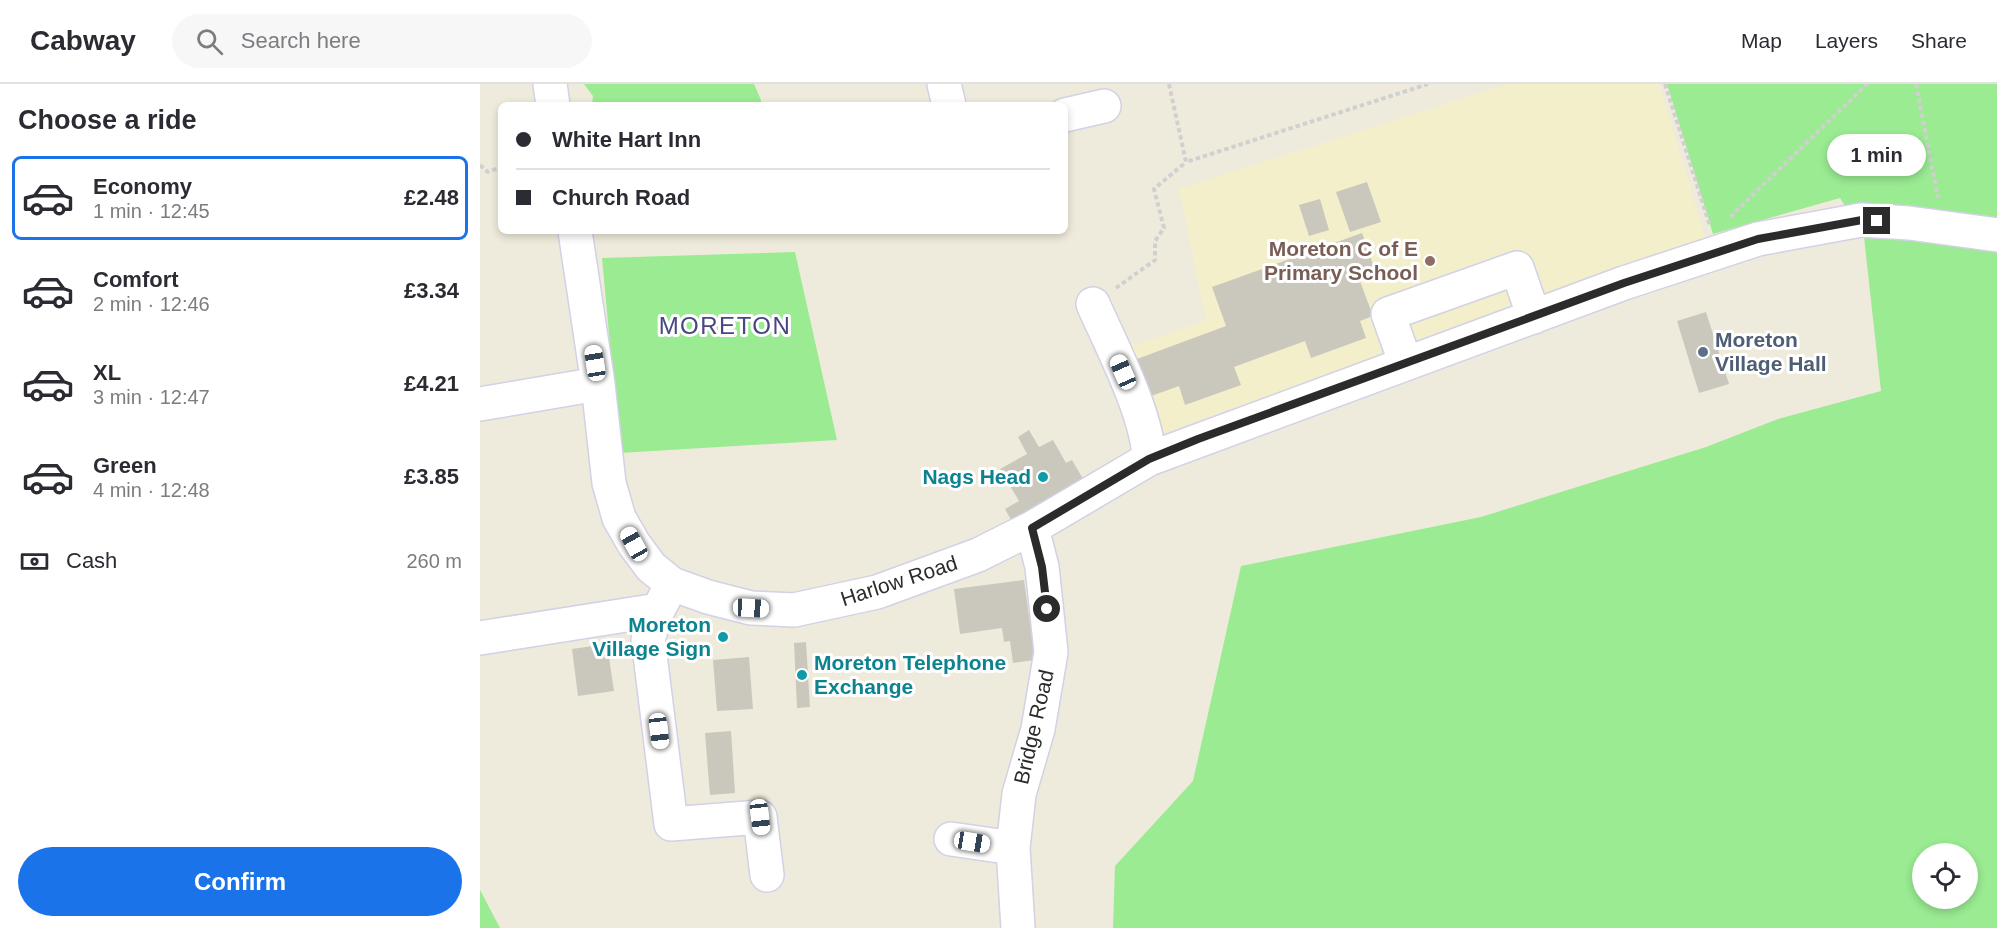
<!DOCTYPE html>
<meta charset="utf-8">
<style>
body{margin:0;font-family:Helvetica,sans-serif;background:#f7f7f7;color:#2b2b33;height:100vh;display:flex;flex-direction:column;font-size:22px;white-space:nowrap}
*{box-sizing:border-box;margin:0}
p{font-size:20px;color:#7c7c81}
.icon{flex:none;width:33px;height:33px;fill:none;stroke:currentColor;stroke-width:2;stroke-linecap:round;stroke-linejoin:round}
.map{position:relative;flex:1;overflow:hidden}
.details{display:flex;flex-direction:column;background:#fff;width:480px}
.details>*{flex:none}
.hud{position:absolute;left:18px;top:18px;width:570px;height:132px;border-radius:9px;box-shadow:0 3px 9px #0003;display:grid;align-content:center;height:132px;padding:0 18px;background:#fff}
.controls{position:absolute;left:1432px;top:759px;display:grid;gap:12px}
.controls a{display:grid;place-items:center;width:66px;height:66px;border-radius:50%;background:#fff;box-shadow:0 3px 9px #0003;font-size:30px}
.end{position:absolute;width:27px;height:27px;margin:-14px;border:8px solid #2b2b2b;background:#fff;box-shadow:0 0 0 3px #fff}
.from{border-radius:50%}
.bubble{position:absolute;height:42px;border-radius:21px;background:#fff;box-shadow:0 3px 9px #0003;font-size:20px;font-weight:700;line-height:42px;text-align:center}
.car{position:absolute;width:18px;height:36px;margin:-18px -9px;border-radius:8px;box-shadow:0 0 4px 2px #0007;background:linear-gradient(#fff 24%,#345 0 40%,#fff 0 76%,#345 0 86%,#fff 0)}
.hud b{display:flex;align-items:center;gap:21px;height:57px;font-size:22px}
.hud b+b{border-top:2px solid #e1e1e2}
.hud i{width:15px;height:15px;background:#2b2b33}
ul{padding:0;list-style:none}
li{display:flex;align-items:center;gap:18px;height:84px;margin:0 12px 9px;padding:0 6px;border:3px solid transparent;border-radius:9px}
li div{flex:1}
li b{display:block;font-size:22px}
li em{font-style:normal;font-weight:700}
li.active{border-color:#1a73e8}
li>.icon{width:54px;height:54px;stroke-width:1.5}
h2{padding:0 18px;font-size:27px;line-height:72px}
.pay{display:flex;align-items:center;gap:15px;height:66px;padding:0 18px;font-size:22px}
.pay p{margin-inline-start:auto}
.button{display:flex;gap:12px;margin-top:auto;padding:12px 18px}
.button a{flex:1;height:69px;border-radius:36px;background:#1a73e8;color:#fff;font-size:24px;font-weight:700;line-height:69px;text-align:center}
header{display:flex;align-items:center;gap:36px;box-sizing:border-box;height:84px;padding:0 30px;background:#fff;border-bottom:2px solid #e1e1e2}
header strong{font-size:28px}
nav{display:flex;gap:33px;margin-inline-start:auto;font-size:21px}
.search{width:420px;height:54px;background:#f7f7f7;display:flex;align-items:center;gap:15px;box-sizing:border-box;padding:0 21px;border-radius:33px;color:#7c7c81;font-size:22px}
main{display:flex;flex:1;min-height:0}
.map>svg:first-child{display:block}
.education{fill:#f2efca}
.green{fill:#9aeb92;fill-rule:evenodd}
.building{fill:#cac8bc}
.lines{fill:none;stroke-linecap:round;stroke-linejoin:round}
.minor-casing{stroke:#d2d1e6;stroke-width:36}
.path{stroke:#d0d0d0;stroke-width:4;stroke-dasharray:4.5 3;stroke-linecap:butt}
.minor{stroke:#fff;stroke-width:33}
.route{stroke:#2b2b2b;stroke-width:8}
.education-dot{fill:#8d6e63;stroke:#fff;stroke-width:2}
.service-dot{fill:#5c6f8a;stroke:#fff;stroke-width:2}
.culture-dot{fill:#0f9aa8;stroke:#fff;stroke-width:2}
.labels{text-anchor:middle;stroke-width:6;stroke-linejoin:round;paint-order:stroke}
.education-label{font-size:21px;font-weight:bold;fill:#785e54;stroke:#fff;text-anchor:end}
.service-label{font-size:21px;font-weight:bold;fill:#4e5e75;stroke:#fff;text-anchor:start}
.culture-label{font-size:21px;font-weight:bold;fill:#0d838f;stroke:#fff;text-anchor:end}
.street-label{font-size:21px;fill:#2b2b2b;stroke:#fff}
.quarter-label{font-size:24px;letter-spacing:1.5px;fill:#4a4682;stroke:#fff}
</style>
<header>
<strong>Cabway</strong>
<div class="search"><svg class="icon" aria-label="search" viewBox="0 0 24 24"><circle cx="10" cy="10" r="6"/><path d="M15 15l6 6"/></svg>Search here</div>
<nav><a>Map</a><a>Layers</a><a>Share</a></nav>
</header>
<main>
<section class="details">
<h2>Choose a ride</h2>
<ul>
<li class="active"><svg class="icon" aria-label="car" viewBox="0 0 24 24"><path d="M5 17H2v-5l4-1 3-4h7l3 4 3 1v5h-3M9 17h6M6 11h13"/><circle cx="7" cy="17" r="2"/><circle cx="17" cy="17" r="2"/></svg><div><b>Economy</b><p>1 min · 12:45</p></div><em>£2.48</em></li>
<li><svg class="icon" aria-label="car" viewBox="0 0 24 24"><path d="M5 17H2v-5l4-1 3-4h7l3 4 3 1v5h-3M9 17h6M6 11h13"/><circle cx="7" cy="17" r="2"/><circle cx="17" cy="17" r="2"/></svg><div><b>Comfort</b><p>2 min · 12:46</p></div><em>£3.34</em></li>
<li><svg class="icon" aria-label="car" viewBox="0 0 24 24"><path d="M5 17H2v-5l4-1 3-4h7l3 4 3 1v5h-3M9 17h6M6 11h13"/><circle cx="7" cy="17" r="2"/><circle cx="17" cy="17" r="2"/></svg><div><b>XL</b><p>3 min · 12:47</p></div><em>£4.21</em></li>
<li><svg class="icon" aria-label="car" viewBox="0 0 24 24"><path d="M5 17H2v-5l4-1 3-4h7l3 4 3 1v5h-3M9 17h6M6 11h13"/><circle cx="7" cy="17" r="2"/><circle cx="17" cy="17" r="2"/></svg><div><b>Green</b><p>4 min · 12:48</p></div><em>£3.85</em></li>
</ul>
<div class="pay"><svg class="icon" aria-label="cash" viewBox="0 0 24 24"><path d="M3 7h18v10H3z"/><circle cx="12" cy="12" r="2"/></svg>Cash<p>260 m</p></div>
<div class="button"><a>Confirm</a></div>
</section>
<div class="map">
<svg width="1517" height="844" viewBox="0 0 1517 844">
<rect width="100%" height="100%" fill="#efebdc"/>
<path class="education" d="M1028,0H1179L1228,164L1051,218L655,359L622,273L726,236L699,105Z"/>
<path class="green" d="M104,0H274L281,16V21H112L113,12Z
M1187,0H1517V844H633L635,782L713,697L761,482L1001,433L1226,363L1298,335L1401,307L1384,153L1360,114L1233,150ZM1443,770H1488V814H1443Z
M315,168L357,356L140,369L122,174Z
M0,806L20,844H0Z"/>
<path class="building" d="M887,98L901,138L870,148L856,108Z
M840,115L849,146L829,152L819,121Z
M882,149L895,186L878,192L893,232L880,237L886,254L831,274L825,257L754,283L761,301L705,321L699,302L671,312L657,275L746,242L732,203Z
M1226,228L1249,300L1219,309L1197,237Z
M549,346L559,363L573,356L586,379L592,376L606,400L534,441L525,425L539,417L520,385L547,370L538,353Z
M544,496L555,576L533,579L530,557L524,558L522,544L480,550L474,505Z
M326,558L330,623L317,624L314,559Z
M127,560L134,607L98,612L92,565Z
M269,573L273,625L237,627L233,576Z
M251,647L255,709L230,711L225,649Z"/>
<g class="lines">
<g class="minor-casing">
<path id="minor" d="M70,0L73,21
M464,0L469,21
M585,31L624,22
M95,147L118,300L129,399L139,434L154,460L171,483L192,500L228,513L271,524L314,526L397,508L498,471L552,444L669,375L1144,199L1278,155L1381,136L1429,139L1517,151
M613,220C631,261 668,331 669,375
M926,280L908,230L1037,184L1054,233
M0,320L118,300
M192,500L178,526L168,555L191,740L280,733L287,791
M0,554L178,526
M471,755L533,764
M538,844L533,764L539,710L558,645L571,568L562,483L552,444"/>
</g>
<path class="path" d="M689,0L706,78L948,0
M1185,0L1230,142
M1436,0L1458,114
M0,81L8,88L21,83
M1250,133L1387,0
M636,204L675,176V157L684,144L674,105L706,78"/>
<use href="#minor" class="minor"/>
</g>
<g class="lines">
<path class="route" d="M567,525L562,483L552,444L669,375L718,355L1144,199L1278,155L1382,136L1397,137"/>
</g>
<circle class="education-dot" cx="950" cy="177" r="6"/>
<circle class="service-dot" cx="1223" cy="268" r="6"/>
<g class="culture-dot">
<circle cx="563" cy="393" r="6"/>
<circle cx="243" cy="553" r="6"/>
<circle cx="322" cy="591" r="6"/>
</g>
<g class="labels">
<g class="education-label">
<text x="938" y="172">Moreton C of E<tspan x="938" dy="24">Primary School</tspan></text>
</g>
<g class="service-label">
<text x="1235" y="263">Moreton<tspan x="1235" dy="24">Village Hall</tspan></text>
</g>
<g class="culture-label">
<text x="551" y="400">Nags Head</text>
<text x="231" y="548">Moreton<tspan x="231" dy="24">Village Sign</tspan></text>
<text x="334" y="586" text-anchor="start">Moreton Telephone<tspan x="334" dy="24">Exchange</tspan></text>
</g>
<g class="street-label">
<text transform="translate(419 497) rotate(-18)" y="7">Harlow Road</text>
<text transform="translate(554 643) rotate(-77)" y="7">Bridge Road</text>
</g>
<g class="quarter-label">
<text x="245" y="250">MORETON</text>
</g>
</g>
</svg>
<div class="controls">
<a><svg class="icon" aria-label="locate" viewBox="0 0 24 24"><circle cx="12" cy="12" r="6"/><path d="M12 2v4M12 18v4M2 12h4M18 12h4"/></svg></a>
</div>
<i class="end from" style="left:567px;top:525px"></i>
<i class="end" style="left:1397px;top:137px"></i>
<div class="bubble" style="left:1347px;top:50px;width:99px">1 min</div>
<i class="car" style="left:115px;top:279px;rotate:351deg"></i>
<i class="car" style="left:643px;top:288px;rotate:336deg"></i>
<i class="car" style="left:154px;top:460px;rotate:331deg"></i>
<i class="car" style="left:271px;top:524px;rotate:93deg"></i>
<i class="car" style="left:179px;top:647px;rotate:173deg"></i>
<i class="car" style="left:280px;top:733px;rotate:173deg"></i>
<i class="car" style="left:492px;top:758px;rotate:99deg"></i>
<div class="hud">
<b><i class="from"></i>White Hart Inn</b>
<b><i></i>Church Road</b>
</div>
</div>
</main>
